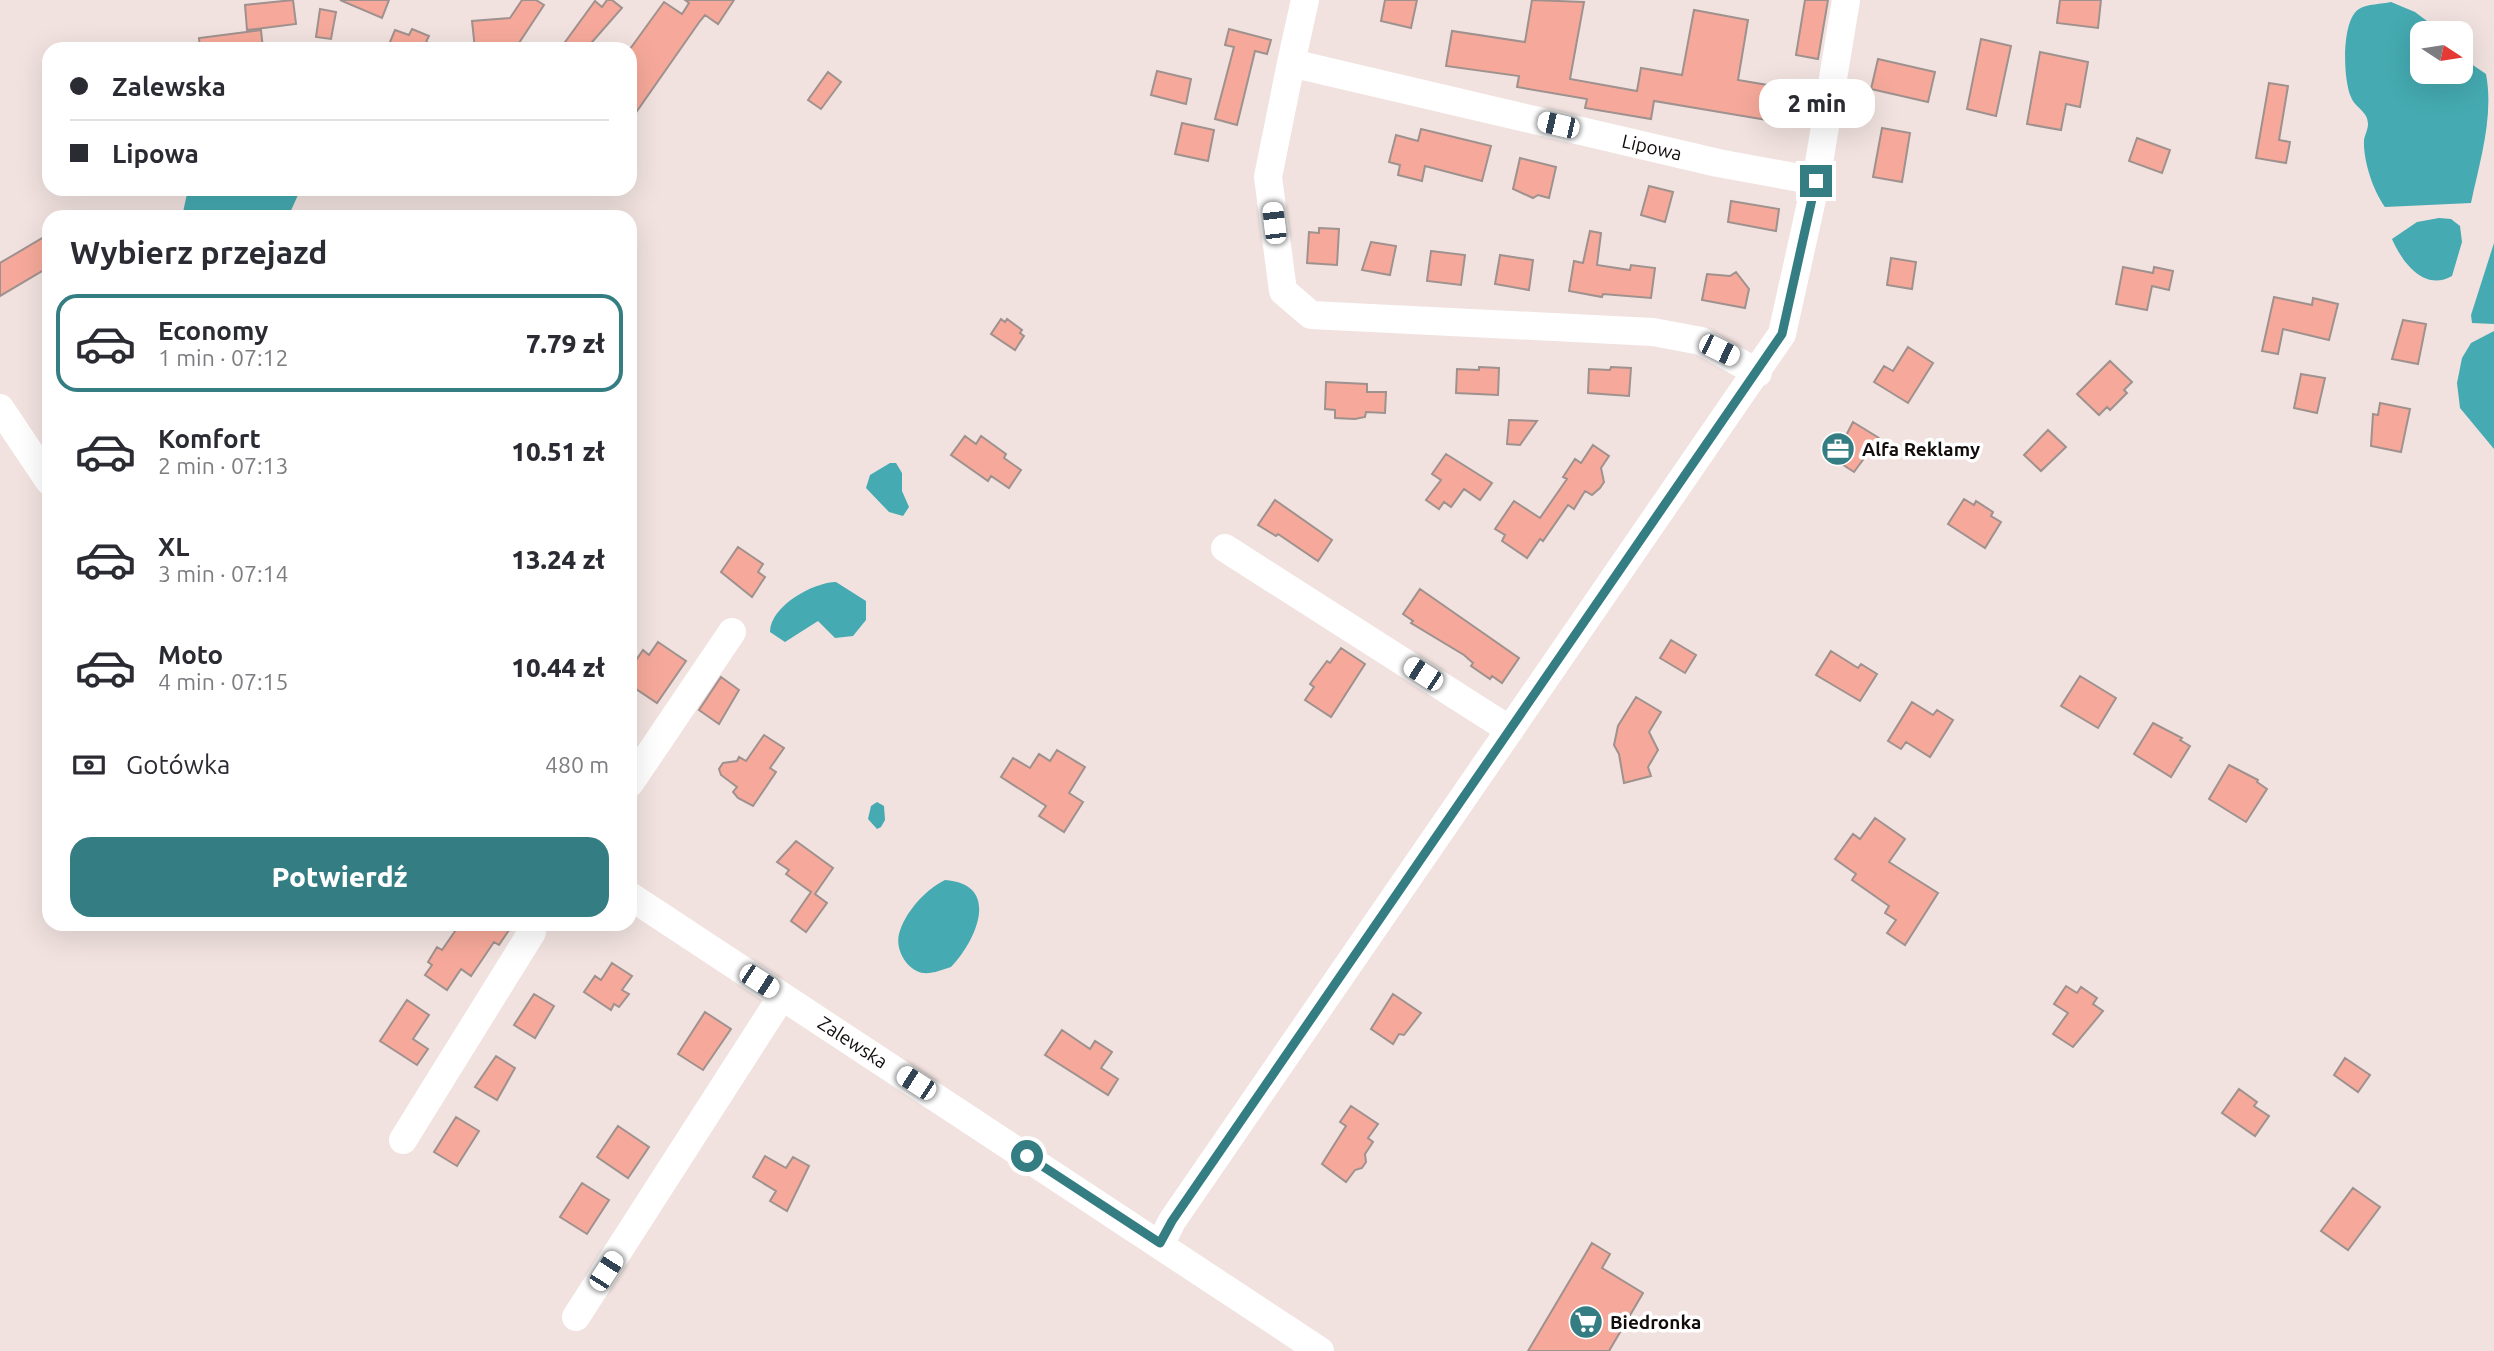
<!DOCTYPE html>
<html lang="pl">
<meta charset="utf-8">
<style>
body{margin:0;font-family:Ubuntu,sans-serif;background:#f2f2f3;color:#2b2b33;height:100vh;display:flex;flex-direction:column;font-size:26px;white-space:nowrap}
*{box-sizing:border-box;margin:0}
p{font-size:23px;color:#7c7c81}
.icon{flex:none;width:38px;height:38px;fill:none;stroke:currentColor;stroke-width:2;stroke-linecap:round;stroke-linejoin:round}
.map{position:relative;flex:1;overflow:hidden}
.panel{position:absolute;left:42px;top:210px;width:595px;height:721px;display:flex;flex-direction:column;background:#fff;border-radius:21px;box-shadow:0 7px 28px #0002}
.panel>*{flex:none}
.top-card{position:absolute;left:42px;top:42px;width:595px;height:154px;border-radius:21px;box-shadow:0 7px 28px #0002;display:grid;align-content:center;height:154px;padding:0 28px;background:#fff}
.needle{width:46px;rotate:102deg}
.fabs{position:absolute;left:2410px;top:21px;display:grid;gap:14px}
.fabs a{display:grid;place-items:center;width:63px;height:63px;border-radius:14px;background:#fff;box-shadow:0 7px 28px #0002;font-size:35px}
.end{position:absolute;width:32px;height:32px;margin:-16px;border:9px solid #347d82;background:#fff;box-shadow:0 0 0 4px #fff}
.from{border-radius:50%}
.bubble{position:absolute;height:49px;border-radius:21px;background:#fff;box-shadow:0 7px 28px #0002;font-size:23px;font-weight:800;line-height:49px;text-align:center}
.car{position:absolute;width:21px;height:42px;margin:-21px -10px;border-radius:9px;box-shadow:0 0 5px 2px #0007;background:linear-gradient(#fff 24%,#345 0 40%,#fff 0 76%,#345 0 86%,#fff 0)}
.top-card b{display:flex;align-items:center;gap:24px;height:66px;font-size:26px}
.top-card b+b{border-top:2px solid #e1e1e2}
.top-card i{width:18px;height:18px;background:#2b2b33}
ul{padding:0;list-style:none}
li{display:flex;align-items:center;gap:21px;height:98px;margin:0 14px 10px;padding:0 14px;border:4px solid transparent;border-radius:21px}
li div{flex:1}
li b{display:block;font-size:26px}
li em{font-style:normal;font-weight:800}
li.selected{border-color:#347d82}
li>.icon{width:63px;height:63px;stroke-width:1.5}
h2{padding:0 28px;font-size:32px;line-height:84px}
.pay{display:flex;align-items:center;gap:18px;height:77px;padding:0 28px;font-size:26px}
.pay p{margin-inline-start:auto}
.primary-button{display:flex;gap:14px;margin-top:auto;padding:14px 28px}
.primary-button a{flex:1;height:80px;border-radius:21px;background:#347d82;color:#fff;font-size:28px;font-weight:800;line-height:80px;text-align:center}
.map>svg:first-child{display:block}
.water{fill:#45aab1}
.building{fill:#f6a99a;stroke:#9e918e;stroke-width:2}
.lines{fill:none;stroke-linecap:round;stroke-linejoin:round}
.minor{stroke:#fff;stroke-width:28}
.route{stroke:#347d82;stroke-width:9}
.labels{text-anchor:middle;stroke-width:7;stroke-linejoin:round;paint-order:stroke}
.street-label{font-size:19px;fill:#120d0c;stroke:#fff}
.poi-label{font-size:19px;font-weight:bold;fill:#120d0c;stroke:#fff;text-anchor:start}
</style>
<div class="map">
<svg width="2494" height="1351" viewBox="0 0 2494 1351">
<rect width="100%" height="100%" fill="#f1e2df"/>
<path class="water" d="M2391,2L2415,12L2443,33H2422V72H2460L2461,57L2486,74C2494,116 2480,161 2471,203L2385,207C2373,191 2363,160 2364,140C2365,135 2368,129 2368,124C2368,111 2355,108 2351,97C2343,80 2341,20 2359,9C2367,4 2382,4 2391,2Z
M188,189H294L298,195L288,217H182Z
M2439,218L2451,219L2460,226L2462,242L2452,276C2424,292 2402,262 2392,239L2417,222Z
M2494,243V324L2472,323L2471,315Z
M2494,331V449L2460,408L2457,383L2462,358L2471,343Z
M890,463H896L902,473V491L909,507L903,516L889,512L866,488L870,475Z
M836,582L866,601V620L853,636L835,638L818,621L785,642L770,632C770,606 814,582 836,582Z
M877,802L884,806L885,820L881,827L877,829L868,819L871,806Z
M945,880C1002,884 976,941 951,967C942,970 932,974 923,973C907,970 895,950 899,934C905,912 925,890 945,880Z"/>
<path class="building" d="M293,0L296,24L247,30L245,5Z
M340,0H389L382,18Z
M522,0H536L544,5L517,46L475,49L472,21L510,18Z
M607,0H612L622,8L586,49H560L595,1L602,7Z
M685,0H734L718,24L705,15L700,21L630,121V49L664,2L682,14L689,3Z
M1385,0H1417L1411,28L1381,21Z
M1532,0L1584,2L1570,79L1637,91L1641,68L1682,75L1694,10L1748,20L1738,80L1797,90L1791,124L1654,101L1651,119L1585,108L1587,99L1517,87L1519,76L1446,66L1452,31L1525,42Z
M1805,0H1828L1818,59L1796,55Z
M2060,0H2101L2098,28L2057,23Z
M320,9L336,12L331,39L316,37Z
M412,29L429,36L426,42L441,49H387L395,30L409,35Z
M1229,29L1271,40L1267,54L1255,51L1237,125L1215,119L1234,47L1225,45Z
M261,30L263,49H200L199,38Z
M1981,39L2011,46L1996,116L1967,109Z
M2040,52L2088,62L2080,107L2066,104L2061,130L2027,124Z
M1878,59L1935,72L1928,102L1871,89Z
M1157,71L1191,79L1186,104L1151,95Z
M828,72L841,82L821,109L808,100Z
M2269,83L2288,86L2279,140L2290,142L2286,163L2256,158Z
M1182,123L1214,130L1208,161L1175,154Z
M1882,128L1910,133L1902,182L1873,177Z
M1421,129L1491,146L1482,181L1425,166L1422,181L1398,175L1400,165L1389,162L1396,135L1418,141Z
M2137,138L2170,150L2162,173L2129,161Z
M1520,158L1556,167L1549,198L1538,195L1533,198L1513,189Z
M1649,186L1673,192L1665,222L1641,215Z
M1731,201L1779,209L1776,231L1728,222Z
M1319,228L1339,229L1337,265L1307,263L1309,232L1319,233Z
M1590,231L1601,233L1597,265L1630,270L1631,265L1655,268L1651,298L1603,294L1602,297L1569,291L1574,261L1583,263Z
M49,234V267L0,296V263Z
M1371,242L1396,246L1390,275L1362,270Z
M1431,251L1465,255L1461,285L1427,281Z
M1500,255L1533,260L1529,290L1495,284Z
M1891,258L1916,262L1912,289L1887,285Z
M2123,267L2153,273L2154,267L2173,271L2169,290L2152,286L2147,310L2116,304Z
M1736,272L1749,289L1745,308L1702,300L1707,274L1730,276Z
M2274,297L2312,305L2313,298L2338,304L2329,340L2283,329L2278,354L2262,351Z
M1001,319L1005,322L1007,319L1022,330L1020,333L1024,336L1015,350L991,334Z
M2403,320L2426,324L2418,364L2392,359Z
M1908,347L1933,363L1908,403L1874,382L1884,366L1893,371Z
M2110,361L2132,382L2124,390L2127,393L2110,410L2107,407L2099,415L2077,394Z
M1479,367L1499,368L1498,395L1456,393L1457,369L1479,370Z
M1611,367L1631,368L1629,396L1588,393L1589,369L1610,370Z
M2301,374L2325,378L2317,413L2294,408Z
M1326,382L1367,384V392H1386L1385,413L1366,412L1365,417L1355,419L1335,418V410L1325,409Z
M2380,403L2410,409L2401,452L2371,446L2373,414L2378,415Z
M1509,420L1537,421L1520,445L1507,444Z
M1853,422L1879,438L1854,472L1834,459Z
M2048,430L2066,447L2041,471L2024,455Z
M965,436L976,444L981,436L1006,454L1004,458L1021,470L1009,488L991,476L988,481L951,455Z
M1593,445L1609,456L1601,468L1604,482L1600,488L1592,495L1585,491L1574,509L1568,505L1543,541L1540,539L1527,558L1502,541L1505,535L1495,529L1514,501L1540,518L1567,479L1563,477L1575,459L1581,463Z
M1446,454L1492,483L1480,500L1464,489L1451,507L1444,502L1439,509L1426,500L1441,480L1432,474Z
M1964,499L1974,505L1976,501L1993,512L1991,516L2001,522L1985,548L1948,524Z
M1275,500L1332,540L1318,561L1278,534L1276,536L1258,525Z
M738,547L763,564L758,572L765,577L752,597L721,572Z
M1420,589L1519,658L1502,683L1492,676L1490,679L1471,666L1473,663L1464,655L1411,623L1413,621L1403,614Z
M1671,640L1696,655L1685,673L1660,658Z
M658,642L686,661L657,703L630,685V669L643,650L649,655Z
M1341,648L1365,664L1331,717L1305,700L1314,687L1310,684L1327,661L1330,663Z
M1831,651L1858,668L1861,664L1877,674L1860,701L1816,675Z
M2080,676L2116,698L2098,728L2061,706Z
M721,677L739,690L719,724L699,710Z
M1636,697L1661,712L1649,732L1658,750L1648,767L1651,776L1624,783L1619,754L1614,745L1618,726Z
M1912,702L1933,715L1937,710L1953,720L1930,757L1906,742L1901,749L1888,741Z
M2153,723L2182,738L2180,740L2190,746L2171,777L2134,754Z
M764,735L784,748L770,768L776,772L753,806L738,798L733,792L737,787L721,775L719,769L723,763L737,761L739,757L746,761Z
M1057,750L1085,767L1069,793L1083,802L1064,832L1039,816L1046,806L1001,777L1013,758L1030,768L1039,754L1050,761Z
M2229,765L2258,780L2257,782L2267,789L2246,822L2209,799Z
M1875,818L1905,839L1889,862L1938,893L1905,945L1887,933L1896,920L1885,913L1889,906L1852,880L1856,874L1835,859L1853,834L1860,839Z
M796,841L833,868L815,894L827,903L806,932L791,921L811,892L786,874L789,870L777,862Z
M460,924H513L499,945L494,942L471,976L461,969L447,990L425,975L432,965L428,962L437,947L442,950Z
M612,963L632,976L622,990L629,994L619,1007L614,1004L611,1010L584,992L595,976L601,980Z
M2066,986L2077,993L2081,987L2097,998L2093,1004L2103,1011L2073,1047L2053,1034L2068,1013L2054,1004Z
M534,994L554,1006L535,1038L514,1025Z
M1393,994L1421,1013L1404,1035L1399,1034L1393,1044L1371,1029Z
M407,1000L429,1015L413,1039L428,1049L417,1065L380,1041Z
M705,1012L731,1029L703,1070L678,1054Z
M1062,1030L1090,1049L1095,1041L1112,1052L1101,1068L1118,1079L1108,1095L1045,1055Z
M496,1056L515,1068L497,1100L475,1087Z
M2345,1058L2370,1075L2358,1092L2334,1075Z
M2239,1089L2257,1102L2254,1106L2269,1116L2255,1136L2222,1113Z
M1351,1106L1378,1124L1368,1138L1373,1142L1365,1154L1366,1162L1362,1168L1355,1170L1346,1182L1322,1164L1346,1126L1340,1122Z
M456,1117L479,1131L457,1166L434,1152Z
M618,1126L649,1147L628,1178L597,1157Z
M765,1156L786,1168L793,1157L809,1166L787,1211L770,1201L776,1191L753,1177Z
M582,1183L609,1200L587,1234L560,1217Z
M2353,1188L2380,1207L2348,1250L2321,1231Z
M1592,1243L1610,1254L1602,1268L1643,1293L1609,1351H1528Z"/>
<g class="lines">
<path class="minor" d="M1305,0L1291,63L1718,163L1816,181
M1291,63L1268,177L1283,291L1311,315L1653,332L1701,341L1758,373
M0,408L49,481
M1225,548L1510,730
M630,783L732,632
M630,896L1320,1351
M403,1140L532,932L531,924
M1161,1243L1172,1221L1782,334L1816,181L1846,0
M576,1317L782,996"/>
</g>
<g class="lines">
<path class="route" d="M1027,1156L1160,1243L1172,1221L1782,334L1816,181"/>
</g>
<defs>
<g id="office-disc" transform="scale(1.75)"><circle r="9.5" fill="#347d82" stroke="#fff"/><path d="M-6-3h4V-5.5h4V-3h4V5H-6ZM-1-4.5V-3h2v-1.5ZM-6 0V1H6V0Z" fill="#fff"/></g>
<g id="supermarket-disc" transform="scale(1.75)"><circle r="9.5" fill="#347d82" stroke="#fff"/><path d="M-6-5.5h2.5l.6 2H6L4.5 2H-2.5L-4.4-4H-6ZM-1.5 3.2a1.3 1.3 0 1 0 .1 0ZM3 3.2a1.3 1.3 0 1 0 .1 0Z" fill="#fff"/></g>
</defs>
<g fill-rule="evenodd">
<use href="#office-disc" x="1838" y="449"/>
<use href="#supermarket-disc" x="1586" y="1322"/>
</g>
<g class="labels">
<g class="street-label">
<text transform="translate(1652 147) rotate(13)" y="7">Lipowa</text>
<text transform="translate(853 1042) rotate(33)" y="7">Zalewska</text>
</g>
<g class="poi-label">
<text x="1862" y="456">Alfa Reklamy</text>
<text x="1610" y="1329">Biedronka</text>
</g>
</g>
</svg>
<div class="fabs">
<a><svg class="needle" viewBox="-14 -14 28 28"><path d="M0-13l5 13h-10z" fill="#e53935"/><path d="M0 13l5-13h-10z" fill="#7c7c81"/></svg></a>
</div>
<i class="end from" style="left:1027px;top:1156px"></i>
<i class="end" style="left:1816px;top:181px"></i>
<div class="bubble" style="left:1759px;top:79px;width:116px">2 min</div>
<i class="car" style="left:1558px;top:125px;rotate:283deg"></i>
<i class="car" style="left:1274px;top:223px;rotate:353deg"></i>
<i class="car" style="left:1719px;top:350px;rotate:116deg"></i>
<i class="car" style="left:1423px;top:674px;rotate:303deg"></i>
<i class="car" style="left:759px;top:981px;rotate:123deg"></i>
<i class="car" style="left:916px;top:1083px;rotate:303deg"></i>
<i class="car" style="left:606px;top:1271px;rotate:33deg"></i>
<div class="top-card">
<b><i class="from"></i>Zalewska</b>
<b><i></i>Lipowa</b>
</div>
<section class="panel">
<h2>Wybierz przejazd</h2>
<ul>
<li class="selected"><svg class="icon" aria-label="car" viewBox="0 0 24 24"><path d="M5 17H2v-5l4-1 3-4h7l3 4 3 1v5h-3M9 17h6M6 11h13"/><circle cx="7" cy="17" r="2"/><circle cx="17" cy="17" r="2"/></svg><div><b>Economy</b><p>1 min · 07:12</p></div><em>7.79 zł</em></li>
<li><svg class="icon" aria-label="car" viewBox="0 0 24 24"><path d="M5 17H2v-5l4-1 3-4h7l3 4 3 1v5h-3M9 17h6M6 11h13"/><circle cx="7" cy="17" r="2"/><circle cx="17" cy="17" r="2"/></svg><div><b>Komfort</b><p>2 min · 07:13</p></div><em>10.51 zł</em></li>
<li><svg class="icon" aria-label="car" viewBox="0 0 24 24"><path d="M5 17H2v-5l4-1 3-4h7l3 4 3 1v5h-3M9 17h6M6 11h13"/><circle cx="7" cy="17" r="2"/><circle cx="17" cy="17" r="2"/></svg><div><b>XL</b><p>3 min · 07:14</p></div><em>13.24 zł</em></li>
<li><svg class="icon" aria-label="car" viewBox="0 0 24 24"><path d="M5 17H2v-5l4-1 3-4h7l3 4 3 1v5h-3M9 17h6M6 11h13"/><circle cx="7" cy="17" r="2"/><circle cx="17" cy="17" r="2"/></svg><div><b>Moto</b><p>4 min · 07:15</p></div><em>10.44 zł</em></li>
</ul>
<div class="pay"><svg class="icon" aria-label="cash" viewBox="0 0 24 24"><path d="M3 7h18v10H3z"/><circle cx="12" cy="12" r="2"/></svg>Gotówka<p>480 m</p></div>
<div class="primary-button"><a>Potwierdź</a></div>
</section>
</div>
